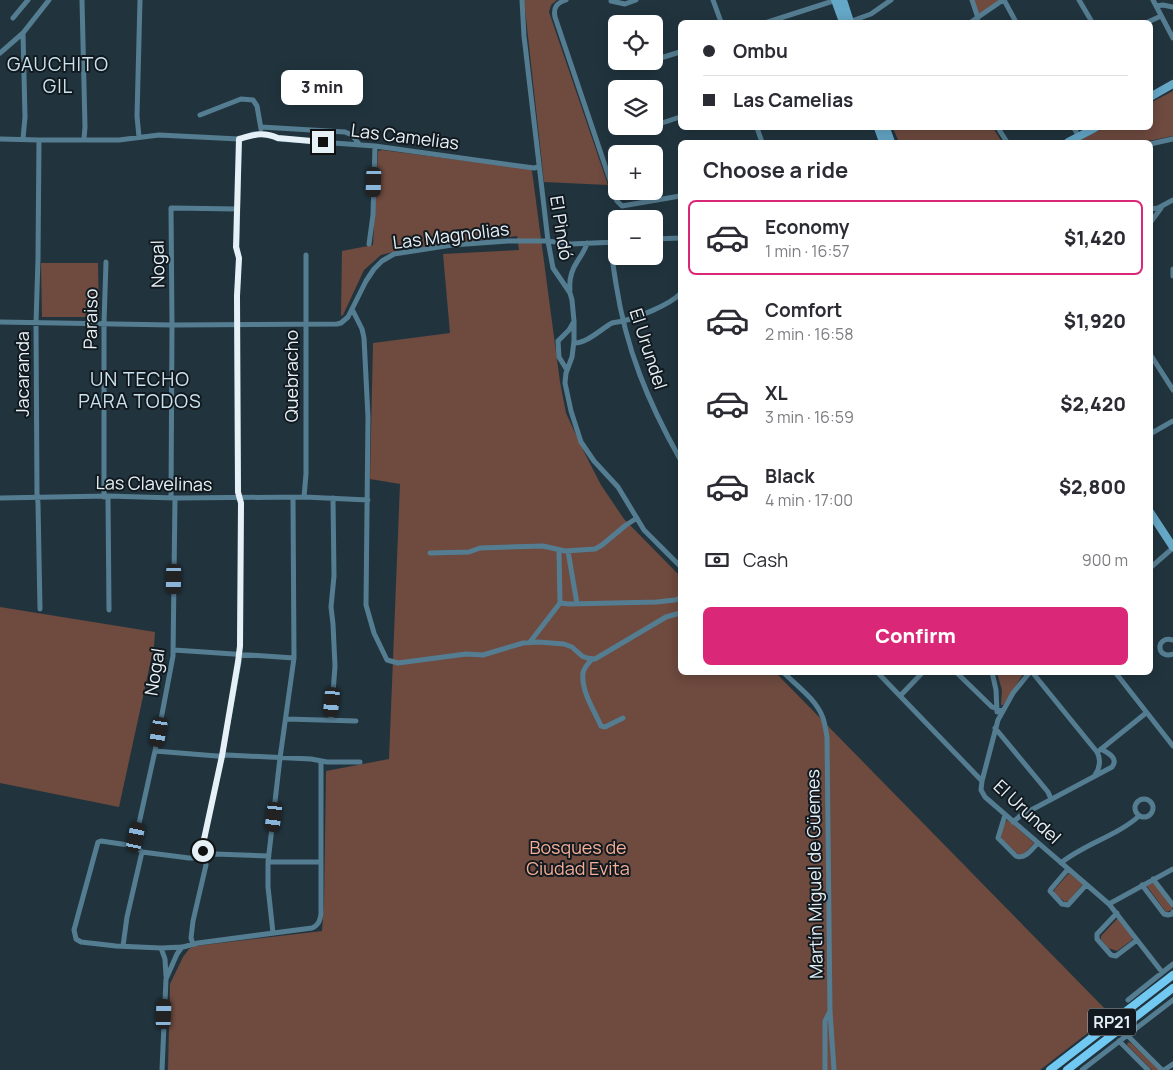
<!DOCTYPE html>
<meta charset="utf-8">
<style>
body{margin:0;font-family:Manrope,sans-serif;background:#f2f2f3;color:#2b2b33;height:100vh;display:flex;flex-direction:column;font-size:19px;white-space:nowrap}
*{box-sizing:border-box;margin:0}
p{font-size:16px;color:#7c7c81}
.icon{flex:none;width:28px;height:28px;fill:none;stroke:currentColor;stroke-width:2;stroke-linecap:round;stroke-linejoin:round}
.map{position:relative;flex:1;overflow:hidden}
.sheet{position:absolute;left:678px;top:140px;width:475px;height:535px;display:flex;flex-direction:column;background:#fff;border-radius:8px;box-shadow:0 2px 12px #0003}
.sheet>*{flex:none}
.banner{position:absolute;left:678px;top:20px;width:475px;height:110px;border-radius:8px;box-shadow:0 2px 12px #0003;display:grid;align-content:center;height:110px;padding:0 25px;background:#fff}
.buttons{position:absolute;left:608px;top:15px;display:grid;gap:10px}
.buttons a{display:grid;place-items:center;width:55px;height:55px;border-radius:8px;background:#fff;box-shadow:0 2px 12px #0003;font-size:25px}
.end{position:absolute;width:22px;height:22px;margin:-11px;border:6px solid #e5f1f7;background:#111;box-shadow:0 0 0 2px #111}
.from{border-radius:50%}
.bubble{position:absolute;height:35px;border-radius:8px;background:#fff;box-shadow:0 2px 12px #0003;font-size:16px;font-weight:800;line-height:35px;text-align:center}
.car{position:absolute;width:15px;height:30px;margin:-15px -8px;border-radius:6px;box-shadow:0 0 4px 1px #0007;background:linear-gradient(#222 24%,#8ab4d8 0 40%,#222 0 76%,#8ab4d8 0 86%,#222 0)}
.banner b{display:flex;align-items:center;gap:18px;height:48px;font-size:19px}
.banner b+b{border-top:1px solid #e1e1e2}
.banner i{width:12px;height:12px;background:#2b2b33}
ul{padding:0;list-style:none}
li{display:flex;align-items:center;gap:15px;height:75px;margin:0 10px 8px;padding:0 15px;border:2px solid transparent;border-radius:8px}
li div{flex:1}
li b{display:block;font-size:19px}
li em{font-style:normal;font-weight:800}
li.current{border-color:#db2777}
li>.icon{width:45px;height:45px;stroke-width:1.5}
h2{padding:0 25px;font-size:22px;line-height:60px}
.pay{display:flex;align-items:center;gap:12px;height:55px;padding:0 25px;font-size:19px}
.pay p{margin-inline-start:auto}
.button{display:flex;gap:10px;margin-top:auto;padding:10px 25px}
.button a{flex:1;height:58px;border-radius:8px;background:#db2777;color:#fff;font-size:20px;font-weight:800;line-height:58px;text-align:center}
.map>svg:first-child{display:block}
.green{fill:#6e4a3f}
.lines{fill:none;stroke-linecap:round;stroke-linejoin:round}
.street{stroke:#557d91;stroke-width:5}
.secondary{stroke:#65a7c7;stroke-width:8}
.primary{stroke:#71c8f1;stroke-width:8}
.route{stroke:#e5f1f7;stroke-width:6}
.labels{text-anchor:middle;stroke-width:4;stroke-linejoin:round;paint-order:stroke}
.shield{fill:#121a1f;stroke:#a6b0b6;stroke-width:1}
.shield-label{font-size:16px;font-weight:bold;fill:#e5f1f7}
.street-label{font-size:18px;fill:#e5f1f7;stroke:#121a1f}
.park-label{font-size:18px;fill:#f6ae97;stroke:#121a1f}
.neighbourhood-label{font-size:19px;letter-spacing:1px;fill:#cae2ee;stroke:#121a1f}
</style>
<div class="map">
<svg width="1173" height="1070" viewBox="0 0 1173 1070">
<rect width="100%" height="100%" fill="#21343e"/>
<path class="green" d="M524,0H557L551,5L549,12L608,185L544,182Z
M972,0H1003L978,18Z
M1173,91V136L1144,142H1076L1104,128H1150V103Z
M893,128H993L1002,142H899Z
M382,150L530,169L532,171L560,382L566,413L582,448L601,485L624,519L680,576V672L776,673L1111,1015L1040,1070H168L170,984L183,957L189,949L195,946L322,931L324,904L326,771L389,759L400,484L370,479L373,343L450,333L443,254L519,250L517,236L404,249L381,255L364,270L343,315L341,316L342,251L373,245L378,151Z
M41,263H98L99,317H42Z
M0,607L155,632L154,646L119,807L0,783Z
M997,673H1024L1003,705H1001L1002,690Z
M1008,820L1034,843L1023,855L1018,854L1002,839L1000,835L1006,821Z
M1069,873L1083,884L1082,885L1069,901L1065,902L1055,894L1054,890Z
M1153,882L1172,906V910L1166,912L1146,885Z
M1118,918L1133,937L1132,940L1117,951L1108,948L1101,939V936Z
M1128,1042L1131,1043L1159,1070H1152L1127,1045Z"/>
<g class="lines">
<path class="street" d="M82,0L85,127L84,139
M522,0L524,36L548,241L553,268L566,287L570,293L572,300L574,321V341L572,357L566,373L565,383L571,411L581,442L594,461L618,487L644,530L680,566
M566,0C557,3 553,7 555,17L617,201L622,206L680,196
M713,0L721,22
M972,0L978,18
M1004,0L1016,22
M1079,0L1092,22
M1153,0L1173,38
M611,1L625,4L636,0
M1156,6L1163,5L1173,7
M13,18L28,0
M768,22L836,0
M849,22L871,14L891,0
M971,22L1003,0
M1148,22L1161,16
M0,53L23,33L49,0
M654,60L680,52
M631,63L641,64L650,61
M200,115L241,99L253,100L257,106L261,129
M654,123L659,124L680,117
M261,127L345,132L352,135L359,144
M757,128L762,142
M998,128L1007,142
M1074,128L1079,137
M139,137L137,116L140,0
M0,139L39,140H119L159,135L239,139L253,134H258L272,136L278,139L375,146L534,168L538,167
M23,139L25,117L23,33
M39,140L38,259L36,323L37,494L38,503L40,609
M1150,144L1173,139
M1150,209L1158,208L1173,200
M1150,223L1161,208
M654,239L680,238
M611,242C611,256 614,270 616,284C626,349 648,402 680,459
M369,244L373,215L375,146
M1173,269V276
M570,290C569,280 571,271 577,262C581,255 585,251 587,243
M352,309L362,329L364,338L368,417L366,605L374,633L387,660L398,663L466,654L483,655L523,643L538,642L564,644L572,647L582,656L587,658L595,659L666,617L680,613
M0,322L172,325L337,324L341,323L348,317L366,281L374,269L382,261L394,254L452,245L508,241H548L571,244L616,242
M574,343C586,344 601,329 612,323C616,322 619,322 623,321C639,317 669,305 680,294
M1150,354L1173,390
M567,370L559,357L558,341L569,330L573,323
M1150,434L1173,421
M108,496L109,610
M104,497V323L106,262
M304,497L306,474V255
M0,498L108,496L175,498L304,497L368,500
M171,498L172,325L171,208L237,209
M568,551L577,604
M430,553L469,552L480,548L543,546L565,551L595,549L602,545L626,525L637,518
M1150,568L1173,548
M560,603L569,604L657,602L675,600L680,598
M1173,640C1155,635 1156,660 1173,654
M530,642L560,603L559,551
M174,650L294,658
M592,659C589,663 584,667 583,673C581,691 594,710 601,726L605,727L623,718
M783,672C797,686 816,699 823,718C825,724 826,731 827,737L830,1011L834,1070
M877,672L982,781L981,790L985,797L1109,904L1162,972
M956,672L992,707L1003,711
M992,672L996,690L997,712
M1032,672L1097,752C1101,759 1100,768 1095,775
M1115,672L1173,746
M900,696L923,672
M286,719L356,721
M331,720L335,666L333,624L331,607L334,576L333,498
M995,728L1048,792L1051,799
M1100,750L1146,713
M155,751L217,756L227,755L311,759L327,762H360
M982,781L998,720L1013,693L1030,672
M1135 808a9 9 0 1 1 18 0a9 9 0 1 1-18 0Z
M1005,815L998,838L1016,856C1025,860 1032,849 1038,843
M1013,822L1020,816L1112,767C1119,758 1108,753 1101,749
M135,846L136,837L155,751L173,656L175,498
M269,856L215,854L197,858H189L142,852L135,846L101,841L98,842L74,930L76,939L81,942L116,946L161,948L183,947L198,943L312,928C319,925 320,920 321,914V761
M268,862H321
M1061,863C1084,844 1117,836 1139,816
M1068,869L1051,889L1050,891L1062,904L1068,905L1086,885
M1153,879L1173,905
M1142,885L1164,914L1168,915L1172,914L1173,912
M1109,904L1173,869
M1117,913L1097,934V939L1111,955L1116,956L1137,940
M273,933L268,887V862L280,758L294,658L293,497
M193,944L191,938L193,921L206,865L203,844L222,756L239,662L240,646L241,503L238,492L237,296L239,258L237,247L239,139
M123,946L127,917L142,852
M161,948L165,959L166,976
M1128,1000L1173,964
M1127,1035L1162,1070
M1119,1041L1148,1070
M162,1070L166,979L177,954L182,947
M825,1070V1021L830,1011
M1082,1070L1173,1000
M1164,1070L1173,1064"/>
<path class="secondary" d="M835,0L843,22
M843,0L850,22
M1150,97L1173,84
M878,128L883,142
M886,128L891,142
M1068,142L1095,128
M1150,512L1173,547"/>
<path class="primary" d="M1050,1070L1173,975
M1067,1070L1173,988"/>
</g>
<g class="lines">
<path class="route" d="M203,851V844L222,756L238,662L240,646L241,503L238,492L237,296L239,258L236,247L239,139C254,135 262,131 278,138L323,142"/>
</g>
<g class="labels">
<rect class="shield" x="1088" y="1008.5" width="48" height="27" rx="4"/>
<g class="shield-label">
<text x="1112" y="1028">RP21</text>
</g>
<g class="street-label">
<text transform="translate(405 137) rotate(7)" y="6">Las Camelias</text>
<text transform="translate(561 228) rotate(81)" y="6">El Pindó</text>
<text transform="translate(451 236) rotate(-7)" y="6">Las Magnolias</text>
<text transform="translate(158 264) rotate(-91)" y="6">Nogal</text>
<text transform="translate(91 319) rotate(-89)" y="6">Paraiso</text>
<text transform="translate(648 349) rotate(72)" y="6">El Urundel</text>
<text transform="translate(23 374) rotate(-90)" y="6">Jacaranda</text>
<text transform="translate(292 376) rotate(-90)" y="6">Quebracho</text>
<text transform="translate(154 484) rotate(1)" y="6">Las Clavelinas</text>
<text transform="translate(155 672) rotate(-81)" y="6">Nogal</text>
<text transform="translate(1027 812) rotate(43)" y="6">El Urundel</text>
<text transform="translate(815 874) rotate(-91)" y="6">Martín Miguel de Güemes</text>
</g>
<g class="park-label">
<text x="578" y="854">Bosques de<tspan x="578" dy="21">Ciudad Evita</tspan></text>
</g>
<g class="neighbourhood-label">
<text x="58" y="71">GAUCHITO<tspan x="58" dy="22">GIL</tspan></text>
<text x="140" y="386">UN TECHO<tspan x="140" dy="22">PARA TODOS</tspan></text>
</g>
</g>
</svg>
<div class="buttons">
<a><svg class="icon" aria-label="locate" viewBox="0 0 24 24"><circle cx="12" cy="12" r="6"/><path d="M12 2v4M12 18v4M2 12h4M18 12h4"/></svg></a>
<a><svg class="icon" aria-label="layers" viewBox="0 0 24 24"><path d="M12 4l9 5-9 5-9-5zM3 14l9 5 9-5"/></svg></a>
<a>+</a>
<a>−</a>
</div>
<i class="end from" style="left:203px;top:851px"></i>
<i class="end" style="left:323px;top:142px"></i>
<div class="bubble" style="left:281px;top:70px;width:82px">3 min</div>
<i class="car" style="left:374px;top:182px;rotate:182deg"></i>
<i class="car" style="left:174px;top:579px;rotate:181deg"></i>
<i class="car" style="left:332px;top:702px;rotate:185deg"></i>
<i class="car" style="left:159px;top:732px;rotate:190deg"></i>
<i class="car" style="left:274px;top:817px;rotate:187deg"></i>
<i class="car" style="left:136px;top:837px;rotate:12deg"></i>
<i class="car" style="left:164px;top:1014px;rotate:2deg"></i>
<div class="banner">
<b><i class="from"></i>Ombu</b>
<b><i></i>Las Camelias</b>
</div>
<section class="sheet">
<h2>Choose a ride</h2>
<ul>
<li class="current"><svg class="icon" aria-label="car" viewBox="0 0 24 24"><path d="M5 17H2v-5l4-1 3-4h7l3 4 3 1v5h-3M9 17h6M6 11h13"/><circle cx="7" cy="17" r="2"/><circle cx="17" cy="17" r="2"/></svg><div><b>Economy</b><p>1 min · 16:57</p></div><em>$1,420</em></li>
<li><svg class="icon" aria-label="car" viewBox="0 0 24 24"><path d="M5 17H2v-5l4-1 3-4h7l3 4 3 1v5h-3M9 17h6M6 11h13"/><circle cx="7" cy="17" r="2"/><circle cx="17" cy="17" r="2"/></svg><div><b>Comfort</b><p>2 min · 16:58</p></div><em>$1,920</em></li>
<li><svg class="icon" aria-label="car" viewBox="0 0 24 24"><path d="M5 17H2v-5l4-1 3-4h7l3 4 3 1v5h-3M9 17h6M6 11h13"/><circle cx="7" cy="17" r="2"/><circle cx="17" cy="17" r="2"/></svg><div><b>XL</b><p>3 min · 16:59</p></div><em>$2,420</em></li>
<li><svg class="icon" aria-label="car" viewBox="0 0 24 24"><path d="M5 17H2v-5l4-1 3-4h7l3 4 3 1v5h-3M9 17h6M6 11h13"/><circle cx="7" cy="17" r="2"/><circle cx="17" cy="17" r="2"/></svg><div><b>Black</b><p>4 min · 17:00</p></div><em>$2,800</em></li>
</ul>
<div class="pay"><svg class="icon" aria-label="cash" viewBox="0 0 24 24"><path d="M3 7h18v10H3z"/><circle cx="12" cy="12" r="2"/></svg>Cash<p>900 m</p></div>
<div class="button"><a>Confirm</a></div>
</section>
</div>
